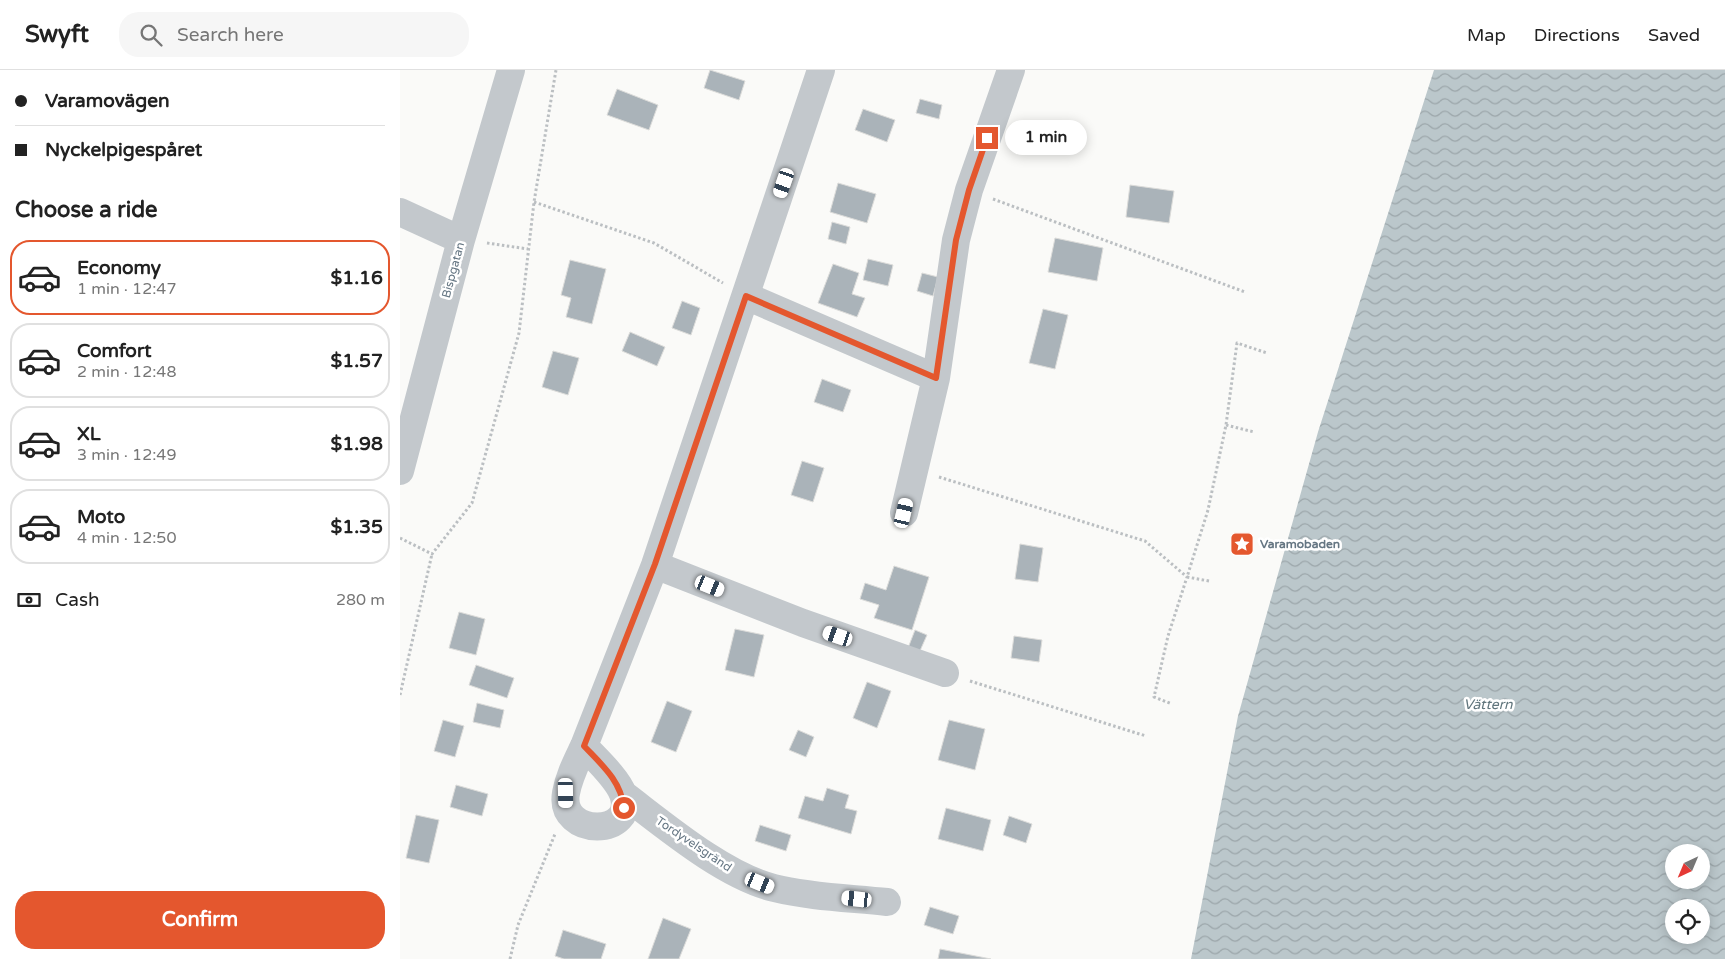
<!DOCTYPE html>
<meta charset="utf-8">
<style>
body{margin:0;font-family:"Varela Round",sans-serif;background:#f6f6f6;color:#222;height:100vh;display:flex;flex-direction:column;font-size:19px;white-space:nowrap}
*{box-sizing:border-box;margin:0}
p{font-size:16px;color:#767676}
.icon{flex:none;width:28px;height:28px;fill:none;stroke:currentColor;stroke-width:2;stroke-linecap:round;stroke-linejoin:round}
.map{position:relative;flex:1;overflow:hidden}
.side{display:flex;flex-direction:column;background:#fff;width:400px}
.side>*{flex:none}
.hud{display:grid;align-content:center;height:110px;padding:0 15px;background:#fff}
.needle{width:32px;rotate:224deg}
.fabs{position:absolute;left:1265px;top:774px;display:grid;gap:10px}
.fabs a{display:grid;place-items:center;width:45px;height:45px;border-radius:50%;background:#fff;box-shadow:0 2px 12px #0003;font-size:25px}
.end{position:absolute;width:22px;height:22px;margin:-11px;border:6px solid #e4572e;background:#fff;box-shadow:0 0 0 2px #fff}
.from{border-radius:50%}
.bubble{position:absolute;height:35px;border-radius:18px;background:#fff;box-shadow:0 2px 12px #0003;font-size:16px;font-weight:700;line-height:35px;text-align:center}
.car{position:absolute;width:15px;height:30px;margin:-15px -8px;border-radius:6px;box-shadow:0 0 4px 1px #0007;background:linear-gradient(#fff 24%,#345 0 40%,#fff 0 76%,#345 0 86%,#fff 0)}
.hud b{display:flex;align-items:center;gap:18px;height:48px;font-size:19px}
.hud b+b{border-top:1px solid #e0e0e0}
.hud i{width:12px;height:12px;background:#222}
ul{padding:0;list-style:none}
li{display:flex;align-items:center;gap:15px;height:75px;margin:0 10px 8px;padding:0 5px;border:2px solid #e0e0e0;border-radius:20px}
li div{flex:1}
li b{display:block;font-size:19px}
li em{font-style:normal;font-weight:700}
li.selected{border-color:#e4572e}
li>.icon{width:45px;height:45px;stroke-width:1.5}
h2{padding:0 15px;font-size:22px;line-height:60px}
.pay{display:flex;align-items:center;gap:12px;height:55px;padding:0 15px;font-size:19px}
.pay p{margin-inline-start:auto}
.cta{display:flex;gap:10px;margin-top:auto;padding:10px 15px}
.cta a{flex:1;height:58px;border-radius:20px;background:#e4572e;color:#fff;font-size:20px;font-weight:700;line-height:58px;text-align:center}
header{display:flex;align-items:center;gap:30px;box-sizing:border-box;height:70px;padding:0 25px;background:#fff;border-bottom:1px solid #e0e0e0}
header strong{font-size:24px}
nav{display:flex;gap:28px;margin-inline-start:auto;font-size:18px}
.search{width:350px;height:45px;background:#f6f6f6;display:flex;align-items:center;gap:12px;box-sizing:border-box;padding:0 18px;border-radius:20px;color:#767676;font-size:19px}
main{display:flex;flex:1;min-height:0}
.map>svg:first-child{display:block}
.water{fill:url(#water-waves);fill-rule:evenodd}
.building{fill:#aab3b9;stroke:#dcdcda}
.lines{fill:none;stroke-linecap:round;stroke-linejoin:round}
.path{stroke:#bbbfc2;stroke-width:3;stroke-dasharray:2.5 2.5;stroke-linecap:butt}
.minor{stroke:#c3c8cc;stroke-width:28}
.route{stroke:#e4572e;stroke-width:6}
.labels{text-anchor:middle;stroke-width:5;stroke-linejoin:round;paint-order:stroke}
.street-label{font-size:12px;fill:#657683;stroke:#fff}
.poi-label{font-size:12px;font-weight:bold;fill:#657683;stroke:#fff;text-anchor:start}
.water-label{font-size:14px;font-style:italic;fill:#60757c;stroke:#fff}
</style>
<header>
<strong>Swyft</strong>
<div class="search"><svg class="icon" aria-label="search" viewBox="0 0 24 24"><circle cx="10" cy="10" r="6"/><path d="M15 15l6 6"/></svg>Search here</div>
<nav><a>Map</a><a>Directions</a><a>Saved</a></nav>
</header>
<main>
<section class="side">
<div class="hud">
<b><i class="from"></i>Varamovägen</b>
<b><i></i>Nyckelpigespåret</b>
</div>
<h2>Choose a ride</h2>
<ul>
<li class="selected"><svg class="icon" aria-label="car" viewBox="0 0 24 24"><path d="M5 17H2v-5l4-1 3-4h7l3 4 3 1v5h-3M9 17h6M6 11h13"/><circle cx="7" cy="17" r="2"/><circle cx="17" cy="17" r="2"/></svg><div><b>Economy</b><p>1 min · 12:47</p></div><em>$1.16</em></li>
<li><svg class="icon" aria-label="car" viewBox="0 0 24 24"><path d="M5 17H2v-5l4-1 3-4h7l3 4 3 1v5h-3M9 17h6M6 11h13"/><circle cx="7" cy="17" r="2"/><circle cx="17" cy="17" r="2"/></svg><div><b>Comfort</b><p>2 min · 12:48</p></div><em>$1.57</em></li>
<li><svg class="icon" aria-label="car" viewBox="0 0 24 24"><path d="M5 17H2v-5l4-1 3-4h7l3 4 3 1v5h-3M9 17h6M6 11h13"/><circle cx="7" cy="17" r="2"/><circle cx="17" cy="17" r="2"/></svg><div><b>XL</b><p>3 min · 12:49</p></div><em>$1.98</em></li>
<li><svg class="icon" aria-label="car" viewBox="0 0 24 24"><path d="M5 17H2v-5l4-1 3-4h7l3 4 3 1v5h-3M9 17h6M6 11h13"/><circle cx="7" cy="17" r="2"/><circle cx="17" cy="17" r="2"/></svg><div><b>Moto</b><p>4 min · 12:50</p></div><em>$1.35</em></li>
</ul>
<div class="pay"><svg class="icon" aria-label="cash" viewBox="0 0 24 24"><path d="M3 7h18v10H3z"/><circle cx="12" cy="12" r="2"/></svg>Cash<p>280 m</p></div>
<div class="cta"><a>Confirm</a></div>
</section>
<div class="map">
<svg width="1325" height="889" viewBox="0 0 1325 889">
<defs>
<pattern id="water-waves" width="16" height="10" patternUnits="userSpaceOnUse" patternTransform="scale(1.25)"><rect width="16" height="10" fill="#bbc7cb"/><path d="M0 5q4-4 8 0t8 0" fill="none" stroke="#9ca6aa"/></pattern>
</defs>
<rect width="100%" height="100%" fill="#fafaf8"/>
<path class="water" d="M1034,0H1325V889H791L838,646L918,362ZM1274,782H1301V810H1274ZM1274,838H1301V865H1274Z"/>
<path class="building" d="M310,0L345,11L339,30L304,18Z
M217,19L258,35L249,60L207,45Z
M520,29L542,35L539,49L516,43Z
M463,39L495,50L487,72L455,60Z
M438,113L476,124L467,153L430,142Z
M730,115L774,121L769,153L726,147Z
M432,152L450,157L446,174L428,169Z
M655,168L703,178L697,211L648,202Z
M468,189L493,195L488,216L463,210Z
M170,190L206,199L192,254L166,247L171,228L161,225Z
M433,194L459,203L452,224L465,228L457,247L418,233Z
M522,203L538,207L533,226L517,221Z
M282,231L300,238L291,265L272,258Z
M643,239L668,245L655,299L629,293Z
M230,262L265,277L257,296L222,281Z
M153,281L179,288L168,325L142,317Z
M422,309L451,320L443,342L414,332Z
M402,391L424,398L413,432L391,425Z
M620,474L643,478L638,512L615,509Z
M494,496L529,507L512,560L474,548L479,535L460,529L465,513L486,520Z
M59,542L85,549L76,585L49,578Z
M335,559L364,565L354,607L325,600Z
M515,560L527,565L519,583L508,578Z
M614,566L642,570L639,592L611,588Z
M76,595L114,608L107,628L69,615Z
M467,612L491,621L477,658L453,648Z
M267,631L292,641L276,682L251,672Z
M77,633L104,640L100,658L73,652Z
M43,650L64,656L55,687L34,681Z
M549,650L585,659L575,700L538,690Z
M398,660L414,667L406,687L389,680Z
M56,715L88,724L82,746L50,737Z
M427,718L449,725L445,738L457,741L451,764L398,748L405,726L423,731Z
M546,738L591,750L583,781L538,769Z
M16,745L39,750L29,793L6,788Z
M609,746L632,754L626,773L603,765Z
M360,755L391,765L386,781L355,771Z
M530,837L559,846L553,864L524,855Z
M263,848L291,859L279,889H248Z
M163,860L206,874L201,889H164L155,886Z
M540,879L591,889H538Z"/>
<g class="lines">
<path class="path" d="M593,129L845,222
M134,132L254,173L323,213
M87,173L128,179
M826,355L854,362
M539,407L745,471L787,507L768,566L754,627L772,634
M0,468L32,484L72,433L119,263L134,132L156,0
M809,511L787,507L808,440L826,355L837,273L867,283
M570,611L746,666
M0,625L32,484
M110,889L118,855L155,764"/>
<path class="minor" d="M0,142L61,170
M346,226L536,308
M0,401L61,170L111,0
M504,443L536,308L556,170L569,120L611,0
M255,495L403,553L545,603
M184,676C196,689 217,708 223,724C238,767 158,768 166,723C169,706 177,691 184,676L255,495L421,0
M223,724C264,755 324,806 374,818C410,827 450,828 487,832"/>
</g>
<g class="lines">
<path class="route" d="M224,738C221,711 202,695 184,676L255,494L346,226L536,308L556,170L569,120L587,68"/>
</g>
<defs>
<g id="sight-square" transform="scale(1.25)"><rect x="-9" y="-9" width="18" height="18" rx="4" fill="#e4572e" stroke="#fff"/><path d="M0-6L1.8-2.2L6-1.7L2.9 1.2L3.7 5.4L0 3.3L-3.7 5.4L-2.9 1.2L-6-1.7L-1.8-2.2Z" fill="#fff"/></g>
</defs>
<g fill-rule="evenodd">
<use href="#sight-square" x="842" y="474"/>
</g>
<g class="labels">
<g class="street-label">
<text transform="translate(53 200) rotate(-75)" y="4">Bispgatan</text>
<text transform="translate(294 774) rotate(34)" y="4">Tordyvelsgränd</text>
</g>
<g class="poi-label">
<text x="860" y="478">Varamobaden</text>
</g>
<g class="water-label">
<text x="1088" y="639">Vättern</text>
</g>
</g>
</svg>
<div class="fabs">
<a><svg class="needle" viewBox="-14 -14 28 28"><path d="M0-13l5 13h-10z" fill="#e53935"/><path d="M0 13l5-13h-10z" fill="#767676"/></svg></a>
<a><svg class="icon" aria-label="locate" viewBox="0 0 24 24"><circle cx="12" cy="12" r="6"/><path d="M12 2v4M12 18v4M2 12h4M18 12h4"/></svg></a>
</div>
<i class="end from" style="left:224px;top:738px"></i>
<i class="end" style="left:587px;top:68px"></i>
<div class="bubble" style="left:605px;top:50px;width:82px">1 min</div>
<i class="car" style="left:384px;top:113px;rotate:199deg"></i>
<i class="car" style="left:504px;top:443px;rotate:13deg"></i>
<i class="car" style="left:310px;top:516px;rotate:112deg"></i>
<i class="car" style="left:438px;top:566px;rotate:289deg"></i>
<i class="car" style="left:166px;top:723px;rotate:179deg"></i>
<i class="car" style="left:360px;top:813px;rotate:112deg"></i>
<i class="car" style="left:457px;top:829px;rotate:276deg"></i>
</div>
</main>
